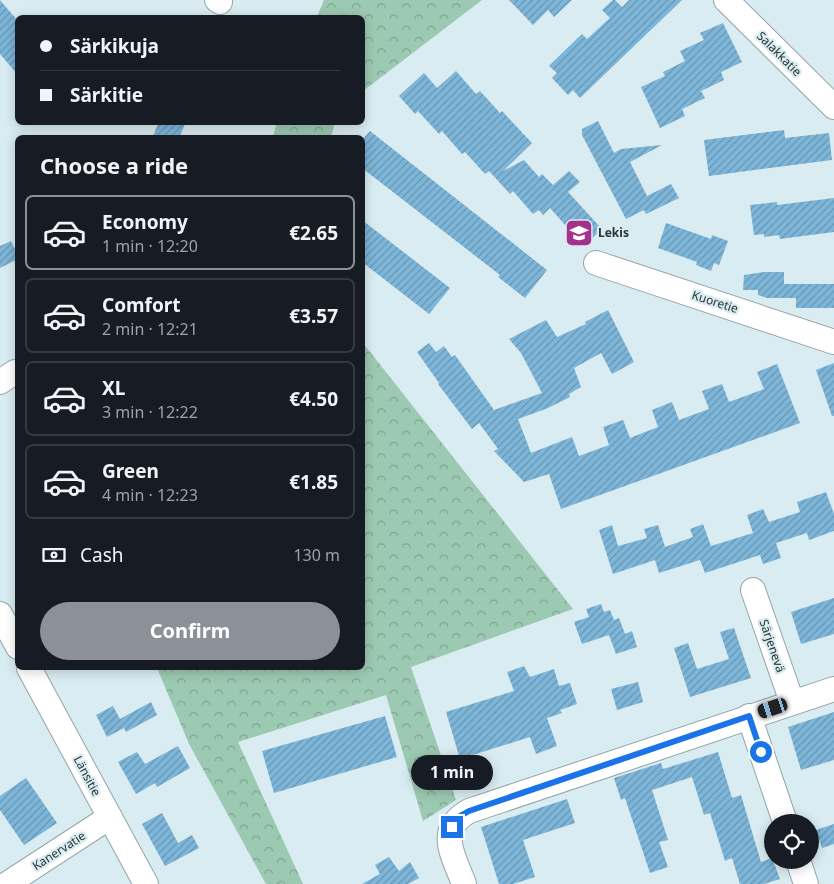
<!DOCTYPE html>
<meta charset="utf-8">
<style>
body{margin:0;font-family:"Noto Sans",sans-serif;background:#20242c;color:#f1f3f6;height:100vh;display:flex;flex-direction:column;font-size:19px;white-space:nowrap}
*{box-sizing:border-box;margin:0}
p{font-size:16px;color:#9ea1a6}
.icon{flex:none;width:28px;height:28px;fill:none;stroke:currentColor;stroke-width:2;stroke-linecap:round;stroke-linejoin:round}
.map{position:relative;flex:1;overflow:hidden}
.drawer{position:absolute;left:15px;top:135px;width:350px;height:535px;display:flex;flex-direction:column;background:#171b24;border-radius:8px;box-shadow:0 2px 12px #0003}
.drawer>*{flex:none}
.guide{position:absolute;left:15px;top:15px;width:350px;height:110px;border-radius:8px;box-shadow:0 2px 12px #0003;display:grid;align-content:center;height:110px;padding:0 25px;background:#171b24}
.controls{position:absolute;left:764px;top:814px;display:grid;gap:10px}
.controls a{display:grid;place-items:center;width:55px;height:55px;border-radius:50%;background:#171b24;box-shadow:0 2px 12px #0003;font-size:25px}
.end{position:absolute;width:22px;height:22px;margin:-11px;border:6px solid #1a73e8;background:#fff;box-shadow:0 0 0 2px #fff}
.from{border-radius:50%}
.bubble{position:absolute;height:35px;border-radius:18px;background:#171b24;box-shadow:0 2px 12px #0003;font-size:16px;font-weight:700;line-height:35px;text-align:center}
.car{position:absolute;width:15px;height:30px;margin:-15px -8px;border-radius:6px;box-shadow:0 0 4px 1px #0007;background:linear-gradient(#222 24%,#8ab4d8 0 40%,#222 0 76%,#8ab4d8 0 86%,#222 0)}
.guide b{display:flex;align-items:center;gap:18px;height:48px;font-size:19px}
.guide b+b{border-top:1px solid #363941}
.guide i{width:12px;height:12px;background:#f1f3f6}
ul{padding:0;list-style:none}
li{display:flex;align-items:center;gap:15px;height:75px;margin:0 10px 8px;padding:0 15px;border:2px solid #363941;border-radius:8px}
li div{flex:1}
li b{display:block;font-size:19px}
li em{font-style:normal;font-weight:700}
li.current{border-color:#8c9099}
li>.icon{width:45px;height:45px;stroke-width:1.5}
h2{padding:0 25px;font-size:22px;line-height:60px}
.pay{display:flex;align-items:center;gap:12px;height:55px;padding:0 25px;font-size:19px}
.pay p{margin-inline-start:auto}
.button{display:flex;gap:10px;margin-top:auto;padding:10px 25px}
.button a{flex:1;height:58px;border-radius:30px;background:#8c9099;color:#fff;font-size:20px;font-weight:700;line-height:58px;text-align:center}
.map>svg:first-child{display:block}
.forest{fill:url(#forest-crowns)}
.building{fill:url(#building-hatch)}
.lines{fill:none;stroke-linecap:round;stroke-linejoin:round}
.minor-casing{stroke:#92a5a9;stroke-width:26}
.minor{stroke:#fff;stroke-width:24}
.route{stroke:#1a73e8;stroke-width:6}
.labels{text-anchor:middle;stroke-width:4.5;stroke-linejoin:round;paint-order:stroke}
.street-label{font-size:12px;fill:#2b3334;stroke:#d9ecf1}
.poi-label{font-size:12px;font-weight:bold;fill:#2b3334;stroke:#d9ecf1;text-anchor:start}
</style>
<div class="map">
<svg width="834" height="884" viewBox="0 0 834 884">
<defs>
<pattern id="forest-crowns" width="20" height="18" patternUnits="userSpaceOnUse" patternTransform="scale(1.25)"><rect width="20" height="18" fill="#9cc9b1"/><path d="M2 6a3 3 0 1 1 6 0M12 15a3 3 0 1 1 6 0" fill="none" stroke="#7fa491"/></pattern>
<pattern id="building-hatch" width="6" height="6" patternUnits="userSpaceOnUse" patternTransform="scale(1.25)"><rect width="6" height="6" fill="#7eb6d9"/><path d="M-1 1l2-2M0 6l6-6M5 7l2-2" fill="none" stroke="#6795b1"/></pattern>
</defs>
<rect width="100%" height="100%" fill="#d9ecf1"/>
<path class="forest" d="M324,0H482L363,91L362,18L317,17Z
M277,122H335V123L331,137H273Z
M363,343L573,609L411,667L456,800L423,821L386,695L238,742L303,884H266L189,744L157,668H362Z"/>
<path class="building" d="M0,0L18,21V75L0,54Z
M509,0H572L554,17L548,10L533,25Z
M613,0H615L622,7L629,0H682L580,98L573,90L568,95L552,78L557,73L549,66L582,34L587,39L610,18L602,10Z
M723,23L742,62L721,72L724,80L701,91L705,98L682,109L685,116L660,128L641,87L665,76L663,72L685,61L680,51L704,40L700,33Z
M456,71L476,94L480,91L500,113L502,111L532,143L503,171L524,160L539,177L542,174L553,185L569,171L580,182L568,192L602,229L584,246L550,208L543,215L539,210L533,214L513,191L510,194L489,171L485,174L465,152L462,154L442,131L439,134L418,111L415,114L399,96L424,73L437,88Z
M598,121L614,153L621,149L662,145L630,162L647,196L671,184L679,198L646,214L644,210L626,219L582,135V129Z
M159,122H186L179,138H152Z
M784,130L785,138L829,133L832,160L709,176L704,140Z
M370,131L547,270L525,298L498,277L500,275L362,168V140Z
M834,198V232L780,239L779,235L764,237V234L754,235L750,205L777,202V205Z
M362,220L450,288L429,314L362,262Z
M666,223L711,239L712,235L728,241L719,265L714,263L711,271L696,265L697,262L658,248Z
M11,241L18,255V259L0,268V246Z
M764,272H784V284H834V308H796V298H767L758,295V290H743L744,275Z
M608,310L634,362L612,374L601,353L574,368L581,387L569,394L570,397L548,408L518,419L531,453L572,437L579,456L609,445L603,427L623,420L630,438L658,427L652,410L672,402L679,420L709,409L702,391L722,384L729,402L764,389L757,372L777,364L800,423L561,509L549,474L524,482L494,451L498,449L479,423L472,429L438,384L439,383L417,352L429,343L436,352L444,346L452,357L455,355L494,410L542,393L521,353L509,339L546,320L557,337L586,324L585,322Z
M834,363V416H832L816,370Z
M826,492L834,514V531L809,540L807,533L776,543L781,558L763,564L760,555L705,573L700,560L659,573L655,560L613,574L599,530L612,525L618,546L647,538L644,529L658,525L665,547L693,537L690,529L703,524L711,546L753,533L747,515L763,509L769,522L800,512L797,502Z
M834,598V634L801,644L791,612Z
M601,604L604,612L610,610L614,620L619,618L625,634L632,631L637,647L616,654L609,635L582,644L574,622L589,617L586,609Z
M734,628L751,678L690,697L674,648L688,643L697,669L729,659L720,632Z
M524,666L530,677L554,669L559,686L570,683L577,704L560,710L562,713L547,718L557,746L536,754L530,737L460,759L446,712L514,691L507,672Z
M638,682L643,702L617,710L611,689Z
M151,702L157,715L126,732L124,728L107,737L96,715L113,706L120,719Z
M834,712V760L801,770L788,727Z
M385,716L397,757L274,793L262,751Z
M178,746L190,768L157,787L155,783L136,794L118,762L137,752L145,764Z
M718,752L732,798L741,795L761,862L772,858L780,879L764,884H740L732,858L725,861L710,813L704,815L692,777L652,790L668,840L659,842L668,867L650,873L625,798L621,800L614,778L661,763L663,769Z
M26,778L57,823L24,845L0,810V796Z
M567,799L575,823L523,840L535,877L513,884H499L481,827Z
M162,813L178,843L192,835L199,848L165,866L142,824Z
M834,824V844L822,848L816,830Z
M389,857L399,871L410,862L419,878L408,884H362L380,874L375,865Z"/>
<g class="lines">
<g class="minor-casing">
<path id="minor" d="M217,0L220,2
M726,0L834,107
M596,263L834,342
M0,382L15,372
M753,590L792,702
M0,614L18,647
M29,668L146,884
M749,716L785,822
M798,860L806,884
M7,884L110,817
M464,884C454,856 435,830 469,811L834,689"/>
</g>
<use href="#minor" class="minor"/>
</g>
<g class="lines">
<path class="route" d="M452,827L460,816L469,811L749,716L761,752"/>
</g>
<defs>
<g id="school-square" transform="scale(1.4375)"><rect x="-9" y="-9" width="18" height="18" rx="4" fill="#a4318c" stroke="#d9ecf1"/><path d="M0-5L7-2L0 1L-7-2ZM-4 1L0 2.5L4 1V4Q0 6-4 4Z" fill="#fff"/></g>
</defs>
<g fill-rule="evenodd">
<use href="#school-square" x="579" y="233"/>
</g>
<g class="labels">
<g class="street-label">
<text transform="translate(779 54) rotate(45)" y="4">Salakkatie</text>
<text transform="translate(715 302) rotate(18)" y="4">Kuoretie</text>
<text transform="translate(772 646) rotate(71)" y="4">Särjenevä</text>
<text transform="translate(87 776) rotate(62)" y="4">Länsitie</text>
<text transform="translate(59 851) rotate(-33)" y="4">Kanervatie</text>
</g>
<g class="poi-label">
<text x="598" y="237">Lekis</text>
</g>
</g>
</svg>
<div class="controls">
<a><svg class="icon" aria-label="locate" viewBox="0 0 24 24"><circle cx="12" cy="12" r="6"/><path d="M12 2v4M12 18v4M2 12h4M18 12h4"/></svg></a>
</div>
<i class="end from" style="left:761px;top:752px"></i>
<i class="end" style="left:452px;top:827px"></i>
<div class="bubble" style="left:411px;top:755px;width:82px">1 min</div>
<i class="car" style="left:773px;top:708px;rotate:252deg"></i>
<div class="guide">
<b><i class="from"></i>Särkikuja</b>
<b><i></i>Särkitie</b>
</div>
<section class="drawer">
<h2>Choose a ride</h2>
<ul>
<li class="current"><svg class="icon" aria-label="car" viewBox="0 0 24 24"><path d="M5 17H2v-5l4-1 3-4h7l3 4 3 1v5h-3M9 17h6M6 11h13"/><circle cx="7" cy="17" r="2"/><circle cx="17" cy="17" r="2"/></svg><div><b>Economy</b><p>1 min · 12:20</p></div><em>€2.65</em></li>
<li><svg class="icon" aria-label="car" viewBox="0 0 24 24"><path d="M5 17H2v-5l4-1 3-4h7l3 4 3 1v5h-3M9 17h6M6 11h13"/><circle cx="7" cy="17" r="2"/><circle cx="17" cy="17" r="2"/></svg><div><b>Comfort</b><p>2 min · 12:21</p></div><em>€3.57</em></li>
<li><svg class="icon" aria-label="car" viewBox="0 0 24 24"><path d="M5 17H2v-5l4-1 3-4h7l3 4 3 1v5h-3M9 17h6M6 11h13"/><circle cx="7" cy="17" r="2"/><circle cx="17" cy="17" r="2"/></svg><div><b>XL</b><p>3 min · 12:22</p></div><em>€4.50</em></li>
<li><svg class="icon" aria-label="car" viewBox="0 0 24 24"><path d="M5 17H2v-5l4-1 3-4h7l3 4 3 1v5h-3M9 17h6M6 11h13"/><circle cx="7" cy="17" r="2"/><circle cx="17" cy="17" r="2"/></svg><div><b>Green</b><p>4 min · 12:23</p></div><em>€1.85</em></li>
</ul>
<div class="pay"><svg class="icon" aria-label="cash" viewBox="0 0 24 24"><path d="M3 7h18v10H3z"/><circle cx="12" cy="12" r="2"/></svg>Cash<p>130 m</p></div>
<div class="button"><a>Confirm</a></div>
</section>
</div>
